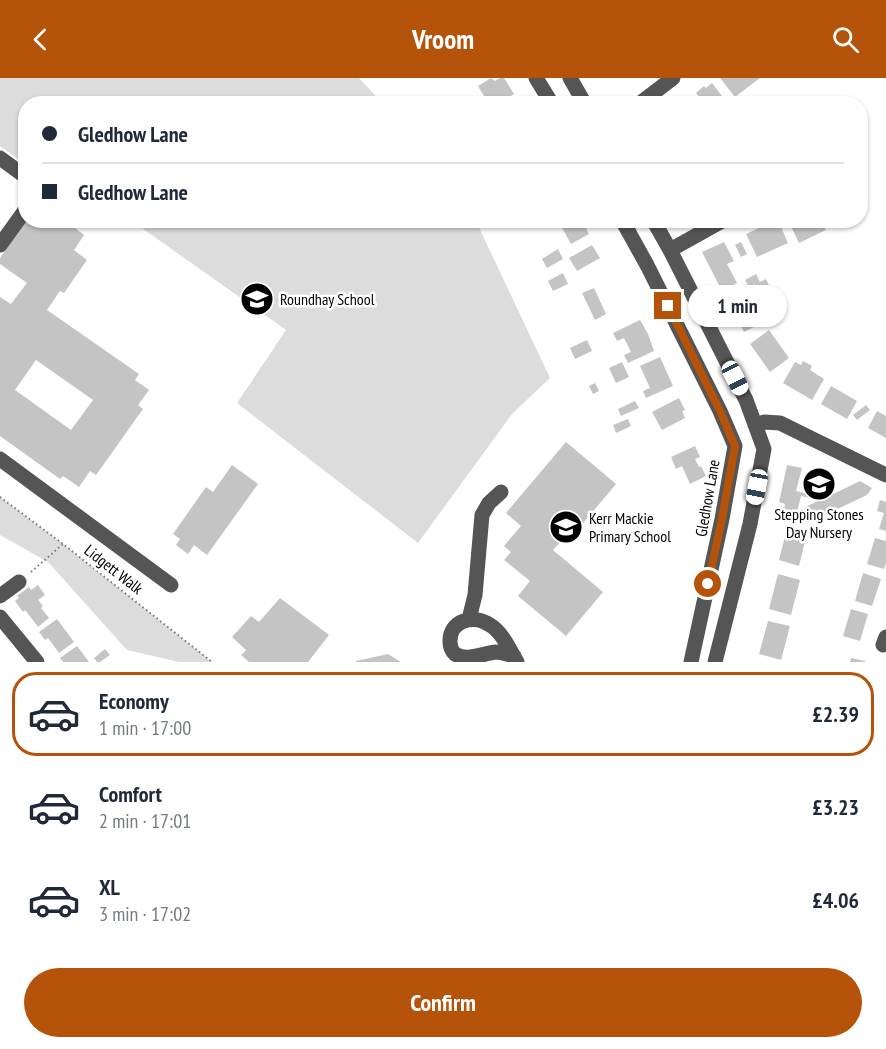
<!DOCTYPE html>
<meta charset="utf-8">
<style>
body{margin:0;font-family:"PT Sans Narrow",sans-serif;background:#f6f6f7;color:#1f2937;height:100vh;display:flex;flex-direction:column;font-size:22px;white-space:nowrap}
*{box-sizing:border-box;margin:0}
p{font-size:20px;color:#747a83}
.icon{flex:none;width:33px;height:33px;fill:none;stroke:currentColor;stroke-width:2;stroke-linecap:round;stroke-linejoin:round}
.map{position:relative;height:584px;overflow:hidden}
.drawer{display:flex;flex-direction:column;background:#fff;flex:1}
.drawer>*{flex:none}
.top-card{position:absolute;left:18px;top:18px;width:850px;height:132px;border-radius:24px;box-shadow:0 2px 4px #0004;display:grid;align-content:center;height:132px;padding:0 24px;background:#fff}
.end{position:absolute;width:27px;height:27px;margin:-14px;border:8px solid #b45309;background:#fff;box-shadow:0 0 0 3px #fff}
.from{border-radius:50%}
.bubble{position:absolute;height:42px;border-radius:21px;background:#fff;box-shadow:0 2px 4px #0004;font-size:20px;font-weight:700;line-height:42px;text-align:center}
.car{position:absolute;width:18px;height:36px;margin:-18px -9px;border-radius:8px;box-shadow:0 0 4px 2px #0007;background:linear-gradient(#fff 24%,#345 0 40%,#fff 0 76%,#345 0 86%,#fff 0)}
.top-card b{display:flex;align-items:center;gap:21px;height:57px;font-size:22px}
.top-card b+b{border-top:2px solid #e0e1e3}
.top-card i{width:15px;height:15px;background:#1f2937}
ul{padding:10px 0 0;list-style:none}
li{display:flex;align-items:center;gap:18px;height:84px;margin:0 12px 9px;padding:0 12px;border:3px solid transparent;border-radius:24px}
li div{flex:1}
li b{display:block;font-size:22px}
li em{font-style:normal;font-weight:700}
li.current{border-color:#b45309}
li>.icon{width:54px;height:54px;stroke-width:1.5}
.action{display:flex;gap:12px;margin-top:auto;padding:12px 24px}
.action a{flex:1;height:69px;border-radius:36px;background:#b45309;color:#fff;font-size:24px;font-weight:700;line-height:69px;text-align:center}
header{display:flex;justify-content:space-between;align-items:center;height:78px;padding:0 24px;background:#b45309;color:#fff;font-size:27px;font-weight:700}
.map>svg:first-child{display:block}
.green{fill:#dcdcdc}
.building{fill:#c4c4c4;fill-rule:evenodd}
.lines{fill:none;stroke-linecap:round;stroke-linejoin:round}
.path{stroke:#777;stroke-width:2;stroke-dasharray:1.5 3;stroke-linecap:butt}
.minor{stroke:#555;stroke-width:15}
.route{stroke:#b45309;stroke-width:8}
.labels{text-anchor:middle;stroke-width:5;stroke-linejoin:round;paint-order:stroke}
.poi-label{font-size:16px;fill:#000;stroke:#fff;text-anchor:start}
.street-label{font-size:16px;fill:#000;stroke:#fff}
</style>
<header><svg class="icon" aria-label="back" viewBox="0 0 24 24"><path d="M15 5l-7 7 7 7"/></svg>Vroom<svg class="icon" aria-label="search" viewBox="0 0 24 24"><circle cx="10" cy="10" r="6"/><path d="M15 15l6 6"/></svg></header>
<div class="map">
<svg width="886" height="584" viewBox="0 0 886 584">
<rect width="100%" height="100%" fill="#fff"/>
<path class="green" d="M0,0H359L382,25L26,26L25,86L0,68Z
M132,143H476L550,300L512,336L418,465L237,325L286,252Z
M0,419L63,466L212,584H179L127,572L48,484L0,457Z"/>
<path class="building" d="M491,0L495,3L500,0H504L514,16L506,21L509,26H473L484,18L478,8Z
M720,0H760L735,19Z
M712,5L728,26H704L696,15L704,8L706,10Z
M26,142H65L84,157L74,172L87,182L64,215L60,213L47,232L139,296L135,302L149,312L138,327L143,331L96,397L90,393L79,409L63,398L60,401L0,358V219L11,226L27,205L0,186V180ZM36,282L93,322L71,352L15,312Z
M570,142H582L589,156L571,166L561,148Z
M776,142H778L788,165L757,179L746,156Z
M788,142H821L826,152L799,165Z
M724,164L734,183L727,186L737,205L722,213L702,174Z
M741,164L747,176L741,179L735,167Z
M592,167L600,180L577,193L569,180Z
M558,171L563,181L547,190L542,181Z
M563,195L568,206L553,213L548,203Z
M756,196L760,204L766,201L769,207L758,213L755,206L749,209L745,202Z
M594,210L606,236L595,242L582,215Z
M750,212L766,243L744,254L729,223Z
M640,242L648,256L654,273L628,285L624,277L631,274L624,260L617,263L613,255Z
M769,252L789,280L770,294L750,266Z
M587,262L592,273L575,281L570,270Z
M660,279L673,308L646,320L643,313L650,310L640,288Z
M803,283L812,288L810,292L824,301L812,322L783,305L795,284L801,287Z
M622,284L629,299L616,305L609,290Z
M595,305L599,313L593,316L589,308Z
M831,308L857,323L847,341L821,326Z
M679,320L685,332L682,333L685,340L662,352L652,334Z
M635,323L639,330L621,338L618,331Z
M866,327L870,332L857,342L853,337Z
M877,333L886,338V360L868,350Z
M628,341L631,348L616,355L613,347Z
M566,364L616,406L574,456L570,453L553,472L603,514L566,558L518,518L530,503L504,482L511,474L504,468L521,448L506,435Z
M695,368L700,379L695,381L699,389L701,388L706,398L690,406L682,388L676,391L671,379Z
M232,387L258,406L207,477L194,467L188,476L176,467L180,461L173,456L206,409L213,414Z
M787,387L802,390L796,413L825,420L860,403L872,410L867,417L814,442L807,428L820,422L801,418L797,434L784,431L785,426L779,424Z
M880,422L886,424V453L879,451L884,435L877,433Z
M786,454L806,459L799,488L779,482Z
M875,460L886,463V485L884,491L867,486Z
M863,495L881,501L872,528L855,523Z
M778,496L800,502L791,537L769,531Z
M38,507L45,517L38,522L43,528L41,530L49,540L38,549L25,532L23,534L15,523L19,520L17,518L29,509L31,512Z
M280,520L329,557L308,584H249L241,577L246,572L232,559L251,538L259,544Z
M851,531L868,536L860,563L843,558Z
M57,541L74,564L59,575L48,560L45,562L39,554Z
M768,543L790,548L781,582L759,576Z
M77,568L89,584H63L60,580Z
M105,571L110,577L100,584H97L94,580Z
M388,576L401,584H356V583Z
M851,580L865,583V584H850Z"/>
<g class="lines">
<path class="path" d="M0,419L63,466L212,584
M31,494L63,466"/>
<path class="minor" d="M536,0L552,26
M570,0L585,26
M639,26L673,0
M0,80L26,99
M622,142L647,187L720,333L735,368L722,441L691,584
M653,142L670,172L746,322L764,371L750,446L715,584
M0,167L26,131
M670,172L724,142
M755,347L764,344L780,345L886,397
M0,381L171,507
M0,518L19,504
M0,539L37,584
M469,541L475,517L482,437L489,425L501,414
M883,567L886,559
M514,578C508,577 502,574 496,574C484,575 467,584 455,576C452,573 450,568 450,564C449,542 474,536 490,547C502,554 510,572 517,584"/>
</g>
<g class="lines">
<path class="route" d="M668,228L720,333L735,368L722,441L708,506"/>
</g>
<defs>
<g id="school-disc" transform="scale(1.725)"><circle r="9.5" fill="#000" stroke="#fff"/><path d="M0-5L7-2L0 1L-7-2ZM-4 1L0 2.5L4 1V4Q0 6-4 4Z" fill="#fff"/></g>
</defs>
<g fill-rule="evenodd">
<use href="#school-disc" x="257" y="221"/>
<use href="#school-disc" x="819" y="406"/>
<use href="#school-disc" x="566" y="449"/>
</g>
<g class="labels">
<g class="poi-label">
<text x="280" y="227">Roundhay School</text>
<text x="819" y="442" text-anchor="middle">Stepping Stones<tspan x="819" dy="18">Day Nursery</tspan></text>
<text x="589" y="446">Kerr Mackie<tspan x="589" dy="18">Primary School</tspan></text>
</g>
<g class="street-label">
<text transform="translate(707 420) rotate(-80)" y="6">Gledhow Lane</text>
<text transform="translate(114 491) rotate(38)" y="6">Lidgett Walk</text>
</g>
</g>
</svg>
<i class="end from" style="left:708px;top:506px"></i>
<i class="end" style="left:668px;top:228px"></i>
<div class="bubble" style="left:688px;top:207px;width:99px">1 min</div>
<i class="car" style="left:735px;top:300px;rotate:153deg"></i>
<i class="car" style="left:757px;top:409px;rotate:191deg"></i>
<div class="top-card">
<b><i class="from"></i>Gledhow Lane</b>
<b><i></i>Gledhow Lane</b>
</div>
</div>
<section class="drawer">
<ul>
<li class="current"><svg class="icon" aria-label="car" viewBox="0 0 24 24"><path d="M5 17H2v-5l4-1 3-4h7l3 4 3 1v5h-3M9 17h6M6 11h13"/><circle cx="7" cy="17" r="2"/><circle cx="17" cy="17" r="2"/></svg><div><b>Economy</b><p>1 min · 17:00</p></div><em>£2.39</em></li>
<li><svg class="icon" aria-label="car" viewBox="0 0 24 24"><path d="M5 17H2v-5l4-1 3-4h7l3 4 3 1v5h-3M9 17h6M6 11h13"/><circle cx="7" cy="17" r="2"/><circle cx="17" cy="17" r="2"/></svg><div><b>Comfort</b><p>2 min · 17:01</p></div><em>£3.23</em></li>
<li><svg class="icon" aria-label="car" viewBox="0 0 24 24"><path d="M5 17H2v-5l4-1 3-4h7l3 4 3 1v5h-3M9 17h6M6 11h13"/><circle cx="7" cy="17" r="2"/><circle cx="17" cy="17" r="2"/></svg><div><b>XL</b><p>3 min · 17:02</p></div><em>£4.06</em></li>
</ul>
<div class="action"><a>Confirm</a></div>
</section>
